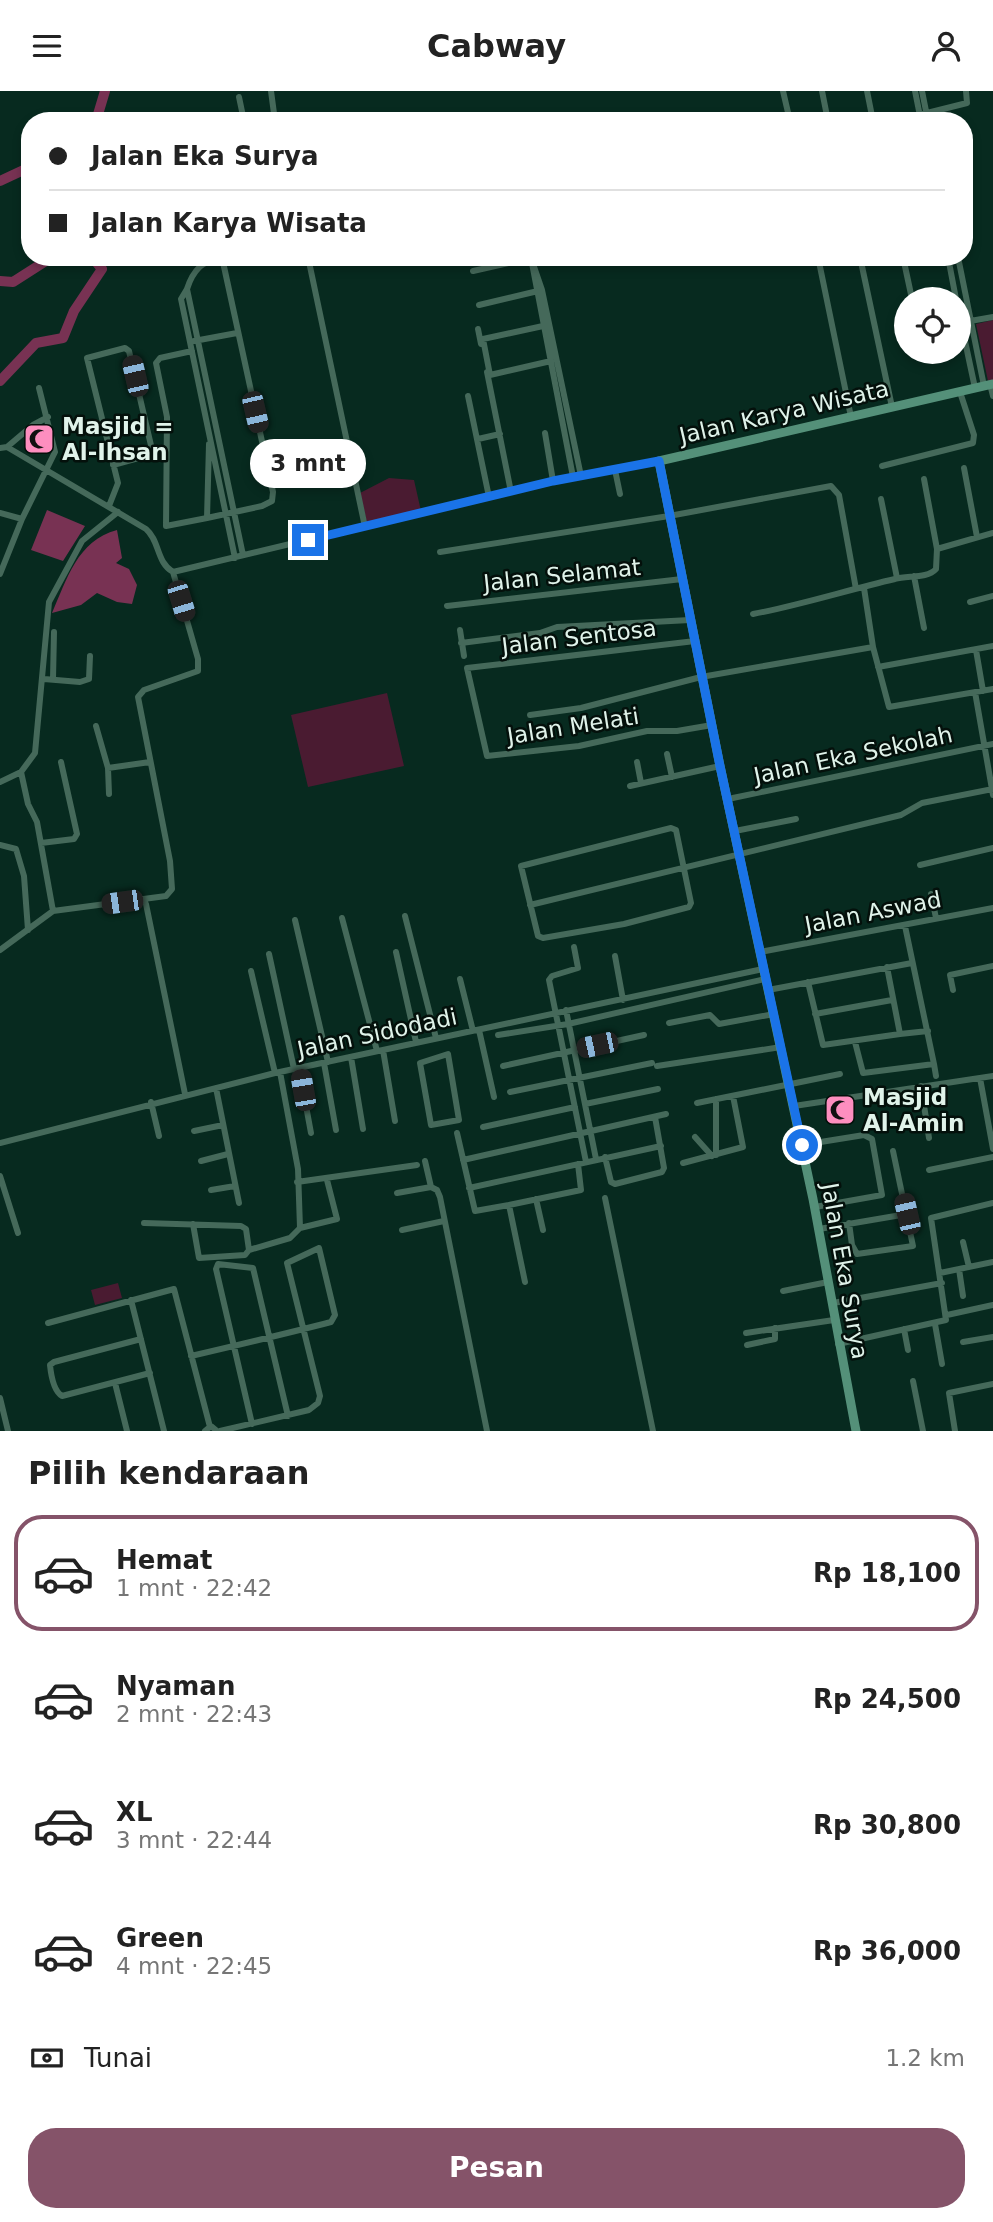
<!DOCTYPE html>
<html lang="id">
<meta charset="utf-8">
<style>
body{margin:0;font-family:"DejaVu Sans",sans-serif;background:#f6f6f6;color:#222;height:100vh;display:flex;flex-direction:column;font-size:26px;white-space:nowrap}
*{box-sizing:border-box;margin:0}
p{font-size:23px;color:#767676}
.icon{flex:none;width:38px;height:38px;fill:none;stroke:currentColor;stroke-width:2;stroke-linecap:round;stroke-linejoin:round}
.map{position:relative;height:1340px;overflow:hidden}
.panel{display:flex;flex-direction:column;background:#fff;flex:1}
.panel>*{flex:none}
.guide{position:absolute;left:21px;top:21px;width:952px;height:154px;border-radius:28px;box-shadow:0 4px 10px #0003;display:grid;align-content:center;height:154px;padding:0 28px;background:#fff}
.tools{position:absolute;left:894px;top:196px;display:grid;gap:14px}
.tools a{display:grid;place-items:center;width:77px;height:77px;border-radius:50%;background:#fff;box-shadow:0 4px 10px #0003;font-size:35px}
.end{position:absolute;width:32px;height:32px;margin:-16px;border:9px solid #1a73e8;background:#fff;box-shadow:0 0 0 4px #fff}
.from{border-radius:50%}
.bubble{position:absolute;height:49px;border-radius:24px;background:#fff;box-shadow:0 4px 10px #0003;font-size:23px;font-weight:800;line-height:49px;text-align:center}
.car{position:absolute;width:21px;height:42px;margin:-21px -10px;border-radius:9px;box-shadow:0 0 5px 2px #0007;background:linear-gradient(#222 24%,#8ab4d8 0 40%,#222 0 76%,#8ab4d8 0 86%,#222 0)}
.guide b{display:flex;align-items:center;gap:24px;height:66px;font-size:26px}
.guide b+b{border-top:2px solid #e0e0e0}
.guide i{width:18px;height:18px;background:#222}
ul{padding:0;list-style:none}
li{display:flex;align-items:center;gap:21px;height:116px;margin:0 14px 10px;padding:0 14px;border:4px solid transparent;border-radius:28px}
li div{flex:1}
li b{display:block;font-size:26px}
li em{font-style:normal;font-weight:800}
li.selected{border-color:#855369}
li>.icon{width:63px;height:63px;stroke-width:1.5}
h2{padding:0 28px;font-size:32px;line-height:84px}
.pay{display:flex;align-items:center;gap:18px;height:77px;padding:0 28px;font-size:26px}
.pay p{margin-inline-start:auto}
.action{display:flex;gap:14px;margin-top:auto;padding:14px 28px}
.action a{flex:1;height:80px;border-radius:28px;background:#855369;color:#fff;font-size:28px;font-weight:800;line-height:80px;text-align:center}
header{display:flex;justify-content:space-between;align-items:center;height:91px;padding:0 28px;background:#fff;font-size:32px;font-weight:800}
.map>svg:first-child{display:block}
.green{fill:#4a1b31}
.water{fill:#783253}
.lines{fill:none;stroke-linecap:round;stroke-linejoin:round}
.river{stroke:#783253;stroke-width:10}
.street{stroke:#45695a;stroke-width:6}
.secondary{stroke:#549079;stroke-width:9}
.route{stroke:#1a73e8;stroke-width:9}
.labels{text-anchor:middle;stroke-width:5;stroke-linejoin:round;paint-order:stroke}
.street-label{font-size:23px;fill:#e0f3ea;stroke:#04100b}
.poi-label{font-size:23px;font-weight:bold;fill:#e0f3ea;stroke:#04100b;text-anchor:start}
</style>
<header><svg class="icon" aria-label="menu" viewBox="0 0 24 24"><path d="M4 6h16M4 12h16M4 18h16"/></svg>Cabway<svg class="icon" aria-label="person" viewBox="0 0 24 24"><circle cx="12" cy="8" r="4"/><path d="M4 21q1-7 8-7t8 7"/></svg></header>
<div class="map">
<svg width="993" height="1340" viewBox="0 0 993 1340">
<rect width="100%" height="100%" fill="#072a1f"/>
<path class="green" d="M993,229V289L988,290L976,233Z
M389,387L414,389L421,420L367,432L360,402Z
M387,602L404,675L308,696L291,624Z
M118,1192L122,1207L95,1214L91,1199Z"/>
<path class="water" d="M47,419L85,435L63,470L31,459Z
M117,439L122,467L116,472L129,478L137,494L132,513L117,511L97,502L81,514L52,522C67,488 77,450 117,439Z"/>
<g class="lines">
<path class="river" d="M96,30L105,0
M0,90L30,76
M0,190L13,191L52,166
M0,290L36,252L63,247L74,220L102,178L92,166"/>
<path class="street" d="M271,0L275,30
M783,0L790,30
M822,0L828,30
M867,0L873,30
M915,0L921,30
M922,0L928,30
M239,6L244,30
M244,30L274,24
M796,30L827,23
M895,30L967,12L966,0
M308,166L365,436
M818,166L851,326
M860,166L892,316
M903,166L912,208
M948,166L956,208
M958,166L984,295
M531,167L542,199L581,385
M531,167L573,386
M473,180L531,167
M187,198C192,182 204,164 223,171L273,401L272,410L262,415L207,427L209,353
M479,214L538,200
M959,222L975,297
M959,232L993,226
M543,235L483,248L490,284L551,270
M478,238L481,253
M194,250L237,242
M192,260L160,267L156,272L167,326L166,435L207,427
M487,281L511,401
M990,293L993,305
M468,305L489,406
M545,342L553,390
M478,348L500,343
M7,356L33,334L48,326
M0,357L7,356L146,438C160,450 156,471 173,481L553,390L659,370
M882,375L973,352L974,344L960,301
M964,377L977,446
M615,379L620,403
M924,388L937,458
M881,408L897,487
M109,415L118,392L87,267L125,257L129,260L153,363L113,374
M0,422L22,428
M440,461L669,425L831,395L839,404L856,498
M235,467L181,208L187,198L243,464
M0,483L22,428L55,361L39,297
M914,485L924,537
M864,497L873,556L889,616L993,598
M970,511L993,505
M447,515L682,488
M753,523C801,514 847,499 895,488C907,484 927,488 936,478L937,458L993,442
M460,539L464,565
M695,550L467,577L487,665L579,655L647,640H677L712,634
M461,552L540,542L557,536L690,529
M976,559L983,600
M878,576L993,555
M44,588L80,591L89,588L90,565
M53,588L54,541
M975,601L993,704
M530,624L581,617L701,586L873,556
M96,635L108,677L109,703
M667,663L672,686
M637,671L641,692
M108,677L150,671
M21,681L28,713L37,731L53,820
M0,691L21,681L35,662L49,511L82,450L118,421
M630,695L720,675
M728,708L993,653
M671,737L676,739L691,812L689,816L624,833L543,847L538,845L521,775Z
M735,740L796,728
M41,752L74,748L77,743L61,671
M0,754L16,758L24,785L28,839
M920,774L993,757
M931,803L936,827
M146,813L185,1003
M530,814L901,724L922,712L993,698
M405,825L436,947
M342,827L377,960
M295,829L328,971
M574,856L578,877L552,885L549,889L586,1071
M0,859L53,820L166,805L172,798L170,770L138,606L144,599L198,580V568L173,481
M396,861L416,951
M760,861L993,817
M269,863L294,978
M615,865L623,909
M251,880L275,982
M460,888L473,940
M808,891L823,954L900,943L887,876
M768,899L912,872
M953,899L950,884L993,875
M566,919L596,1068
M815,923L892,909
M669,932L710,924L719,933L774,923
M479,939L494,1006
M900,943L928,940
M498,944L568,933L765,888
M855,951L863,982L934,973L905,835
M383,959L395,1030
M448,963L459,1029L431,1034L420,972Z
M351,966L363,1038
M324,972L336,1039
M934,973L936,985
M503,975L644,944
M657,975L781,956
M299,977L311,1042
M280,981L298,1078L300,1137
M980,987L993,1058
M921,995L929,1047
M216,997L239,1112
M510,1001L652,972
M716,1008V1064
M151,1011L159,1045
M697,1012L840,983
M585,1013L658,998
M794,1015L993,985
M483,1036L575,1016
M194,1040L223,1034
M457,1042L475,1120L509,1114L525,1191
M695,1046L712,1065
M0,1052L275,982L763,878
M802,1054L864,1044L872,1048L882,1104L815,1116
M605,1066L611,1091L615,1093L662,1081L664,1077L655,1026
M463,1069L666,1023
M201,1070L228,1063
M425,1070L431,1096L437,1099L440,1106L487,1340
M683,1072L743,1056L733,1005
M929,1079L993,1066
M0,1085L18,1142
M297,1091L417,1074
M469,1097L661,1055
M211,1099L235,1095
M397,1102L431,1096
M605,1107L653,1340
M536,1108L543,1139
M509,1114L581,1099L578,1073
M144,1132L241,1135L246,1138L249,1159
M849,1132L852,1154L857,1163L913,1155L893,1060
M193,1133L199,1167L245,1164L249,1159L290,1147L300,1137L337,1128L327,1089
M819,1138L907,1123
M402,1139L444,1130
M963,1151L969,1176
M959,1178L963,1205
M940,1182L993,1171
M783,1200L828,1191
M131,1209L164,1340
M833,1212L942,1192
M947,1224L993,1214
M48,1232L174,1198L210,1336
M935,1233L942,1273
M904,1238L908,1259
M746,1242L834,1229
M141,1248L54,1271L50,1274C51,1284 54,1300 62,1305L150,1282
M963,1251L993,1246
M838,1253L946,1229L931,1127L993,1112
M747,1254L775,1248V1237
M191,1265C238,1254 285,1243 331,1231L335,1224L319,1157L287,1172L320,1305L318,1312L309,1319L220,1340
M913,1290L923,1340
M115,1292L127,1340
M0,1307L8,1340
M252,1333L216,1178L218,1173L253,1177L288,1325
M205,1340L211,1335L217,1340
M955,1340L949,1302L993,1293"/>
<path class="secondary" d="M856,1340L813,1108L720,675L659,370L993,293"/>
</g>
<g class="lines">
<path class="route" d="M308,449L553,390L659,370L720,675L802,1054"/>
</g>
<defs>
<g id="mosque-square" transform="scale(1.575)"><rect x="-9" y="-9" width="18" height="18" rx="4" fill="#fd8ebf" stroke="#04100b"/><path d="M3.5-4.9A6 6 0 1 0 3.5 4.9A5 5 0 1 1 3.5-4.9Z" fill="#111"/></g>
</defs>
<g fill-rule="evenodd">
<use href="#mosque-square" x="39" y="348"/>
<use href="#mosque-square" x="840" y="1019"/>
</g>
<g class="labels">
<g class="street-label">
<text transform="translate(784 321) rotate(-13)" y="8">Jalan Karya Wisata</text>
<text transform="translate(562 484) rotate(-6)" y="8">Jalan Selamat</text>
<text transform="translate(579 546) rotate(-7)" y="8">Jalan Sentosa</text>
<text transform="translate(573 635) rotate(-9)" y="8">Jalan Melati</text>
<text transform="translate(853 664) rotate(-12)" y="8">Jalan Eka Sekolah</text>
<text transform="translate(873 821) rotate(-11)" y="8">Jalan Aswad</text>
<text transform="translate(377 942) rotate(-12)" y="8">Jalan Sidodadi</text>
<text transform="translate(845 1180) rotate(80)" y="8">Jalan Eka Surya</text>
</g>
<g class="poi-label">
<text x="62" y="343">Masjid =<tspan x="62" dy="26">Al-Ihsan</tspan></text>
<text x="863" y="1014">Masjid<tspan x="863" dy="26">Al-Amin</tspan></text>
</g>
</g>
</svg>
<div class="tools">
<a><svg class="icon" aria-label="locate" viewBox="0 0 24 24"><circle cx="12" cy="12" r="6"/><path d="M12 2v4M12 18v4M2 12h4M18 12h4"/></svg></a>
</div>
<i class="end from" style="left:802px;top:1054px"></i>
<i class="end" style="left:308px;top:449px"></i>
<div class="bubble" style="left:250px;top:348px;width:116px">3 mnt</div>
<i class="car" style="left:135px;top:285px;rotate:347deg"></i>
<i class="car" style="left:255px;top:321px;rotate:167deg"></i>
<i class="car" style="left:181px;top:510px;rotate:163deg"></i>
<i class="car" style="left:122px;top:811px;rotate:262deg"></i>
<i class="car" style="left:597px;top:954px;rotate:258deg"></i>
<i class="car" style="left:303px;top:999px;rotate:350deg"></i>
<i class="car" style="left:907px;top:1123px;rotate:347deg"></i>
<div class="guide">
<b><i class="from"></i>Jalan Eka Surya</b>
<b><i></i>Jalan Karya Wisata</b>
</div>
</div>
<section class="panel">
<h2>Pilih kendaraan</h2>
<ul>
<li class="selected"><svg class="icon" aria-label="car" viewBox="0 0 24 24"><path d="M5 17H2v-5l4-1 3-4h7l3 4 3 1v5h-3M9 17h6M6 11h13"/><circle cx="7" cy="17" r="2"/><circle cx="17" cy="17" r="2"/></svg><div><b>Hemat</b><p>1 mnt · 22:42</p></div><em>Rp 18,100</em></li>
<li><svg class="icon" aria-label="car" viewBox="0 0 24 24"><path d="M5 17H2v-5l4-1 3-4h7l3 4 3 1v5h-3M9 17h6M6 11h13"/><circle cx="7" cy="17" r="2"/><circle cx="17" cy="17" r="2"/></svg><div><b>Nyaman</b><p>2 mnt · 22:43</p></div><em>Rp 24,500</em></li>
<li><svg class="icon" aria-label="car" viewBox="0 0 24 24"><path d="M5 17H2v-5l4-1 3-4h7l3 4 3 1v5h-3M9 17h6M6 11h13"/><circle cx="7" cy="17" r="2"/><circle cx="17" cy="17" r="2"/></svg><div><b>XL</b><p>3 mnt · 22:44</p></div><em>Rp 30,800</em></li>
<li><svg class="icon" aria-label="car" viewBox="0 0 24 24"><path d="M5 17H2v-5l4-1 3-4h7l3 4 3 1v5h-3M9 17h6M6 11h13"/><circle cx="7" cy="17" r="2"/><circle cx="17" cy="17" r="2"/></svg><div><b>Green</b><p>4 mnt · 22:45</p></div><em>Rp 36,000</em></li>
</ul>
<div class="pay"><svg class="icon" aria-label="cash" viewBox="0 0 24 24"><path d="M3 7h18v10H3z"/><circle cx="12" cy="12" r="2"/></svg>Tunai<p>1.2 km</p></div>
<div class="action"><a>Pesan</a></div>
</section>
